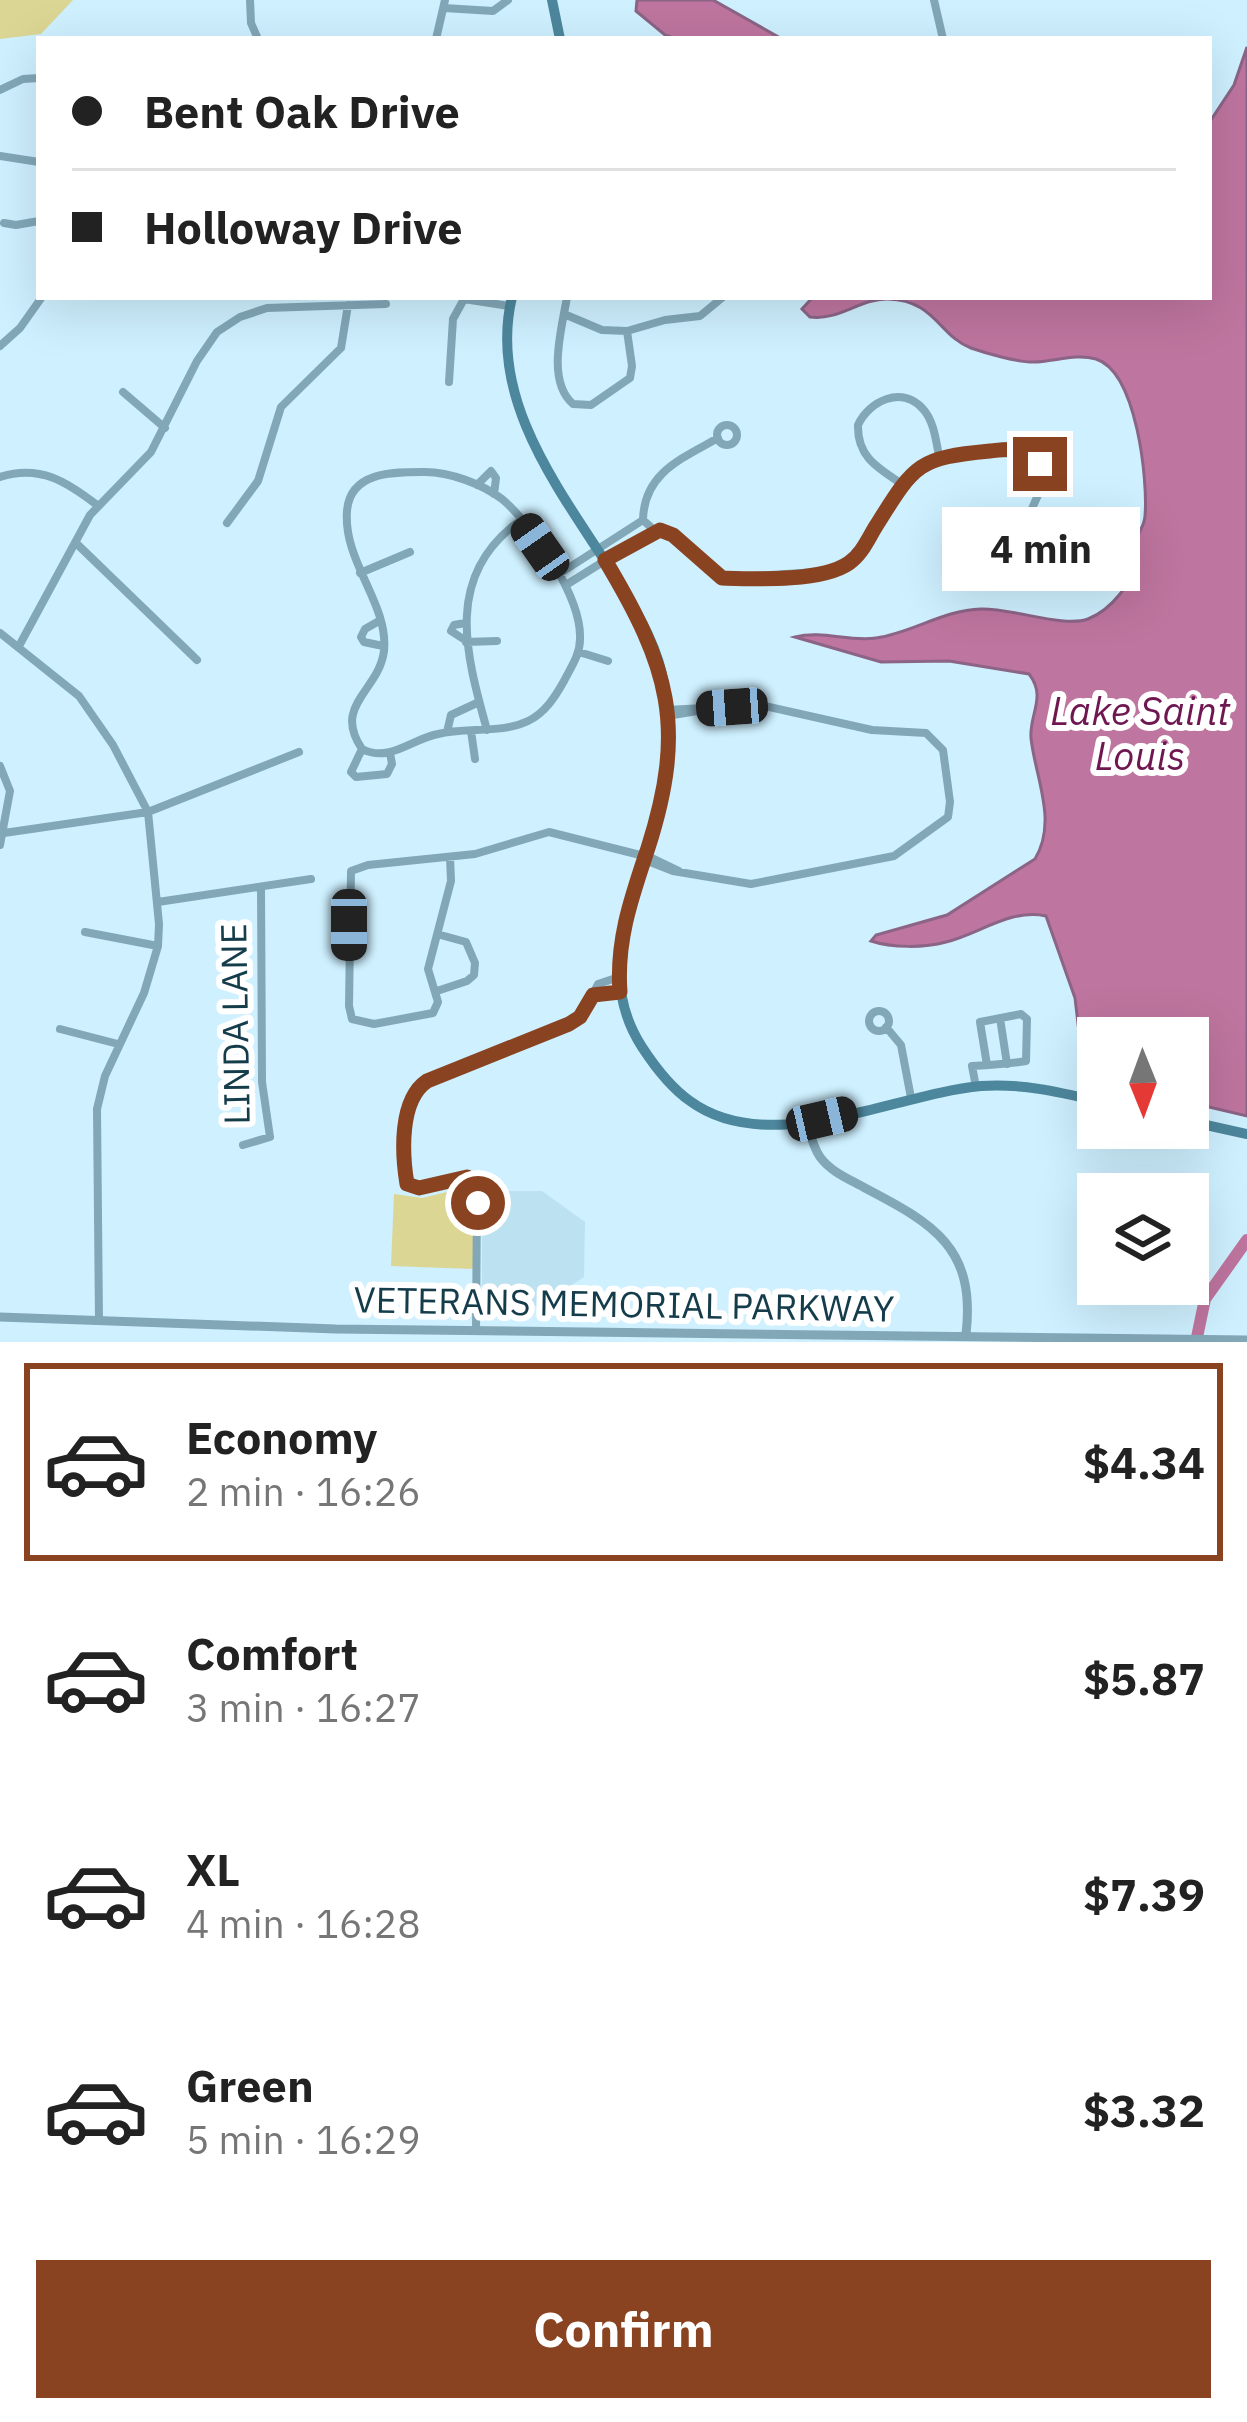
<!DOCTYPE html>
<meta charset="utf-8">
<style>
body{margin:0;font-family:"IBM Plex Sans",sans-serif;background:#f2f2f2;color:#222;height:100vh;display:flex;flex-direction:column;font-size:45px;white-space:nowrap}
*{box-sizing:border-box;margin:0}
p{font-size:39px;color:#767676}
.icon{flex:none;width:66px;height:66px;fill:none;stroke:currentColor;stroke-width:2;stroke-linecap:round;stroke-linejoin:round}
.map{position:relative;height:1342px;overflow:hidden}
.details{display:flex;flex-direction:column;background:#fff;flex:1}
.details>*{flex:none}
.top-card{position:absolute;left:36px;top:36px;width:1176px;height:264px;border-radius:0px;box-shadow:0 12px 48px #0002;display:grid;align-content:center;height:264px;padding:0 36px;background:#fff}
.needle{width:78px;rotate:179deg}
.buttons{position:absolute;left:1077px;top:1017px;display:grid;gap:24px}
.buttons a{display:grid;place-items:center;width:132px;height:132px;border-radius:0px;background:#fff;box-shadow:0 12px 48px #0002;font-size:60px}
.end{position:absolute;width:54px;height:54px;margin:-27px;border:15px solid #8a4320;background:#fff;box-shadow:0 0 0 6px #fff}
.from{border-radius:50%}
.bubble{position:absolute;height:84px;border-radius:0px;background:#fff;box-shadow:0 12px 48px #0002;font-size:39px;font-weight:800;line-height:84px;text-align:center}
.car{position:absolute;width:36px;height:72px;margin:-36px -18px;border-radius:15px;box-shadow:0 0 9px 3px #0007;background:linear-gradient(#222 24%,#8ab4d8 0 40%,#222 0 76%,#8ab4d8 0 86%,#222 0)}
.top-card b{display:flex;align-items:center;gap:42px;height:114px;font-size:45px}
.top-card b+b{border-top:3px solid #e0e0e0}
.top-card i{width:30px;height:30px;background:#222}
ul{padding:21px 0 0;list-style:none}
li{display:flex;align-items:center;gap:36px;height:198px;margin:0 24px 18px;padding:0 12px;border:6px solid transparent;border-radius:0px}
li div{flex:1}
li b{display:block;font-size:45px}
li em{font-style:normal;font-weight:800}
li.active{border-color:#8a4320}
li>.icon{width:108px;height:108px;stroke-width:1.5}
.cta{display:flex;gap:24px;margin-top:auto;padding:24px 36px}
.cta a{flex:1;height:138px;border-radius:0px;background:#8a4320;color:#fff;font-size:48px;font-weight:800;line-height:138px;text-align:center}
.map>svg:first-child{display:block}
.built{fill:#bce2f2}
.green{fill:#dbd693}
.water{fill:#be759f;stroke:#8b6486;stroke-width:3}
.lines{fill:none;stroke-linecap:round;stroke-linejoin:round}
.river{stroke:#be759f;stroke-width:12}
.minor{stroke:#82a7b7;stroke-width:8}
.tertiary{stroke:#82a7b7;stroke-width:9}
.secondary{stroke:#4d879d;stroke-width:10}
.route{stroke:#8a4320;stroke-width:15}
.labels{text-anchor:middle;stroke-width:12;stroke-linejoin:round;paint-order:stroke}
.street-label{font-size:36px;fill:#143c4a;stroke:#fff}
.water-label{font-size:39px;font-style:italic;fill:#6e1750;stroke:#fff}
</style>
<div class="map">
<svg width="1247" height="1342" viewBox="0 0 1247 1342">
<rect width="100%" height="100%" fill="#cef0ff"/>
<path class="built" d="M482,1191H542L585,1222L584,1277L539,1306L482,1305Z"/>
<path class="green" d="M0,0H73L41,34L0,39Z
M464,1188L474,1201L473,1269L391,1266L394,1194L422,1198Z"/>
<path class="water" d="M637,0H713L782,39H676L665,35L636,11Z
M1247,47V1116L1188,1102V1038H1098V1077L1083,1066L1075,998L1046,916C1011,908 979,934 946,942C924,948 892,948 871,941L876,935L947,915L1035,859C1058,821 1035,777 1031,738C1029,714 1047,697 1029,674L949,661L881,662L795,637C823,630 848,642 876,638C912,633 943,610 981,609C1012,608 1064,628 1088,619C1111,610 1134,582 1137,557C1137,552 1134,546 1136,541C1138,531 1144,528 1145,516C1148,481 1137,372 1096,359C1075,353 1054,362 1033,362C1017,362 988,354 971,348C939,336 935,300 888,299C861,298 839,321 810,317L802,309L813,297H1209V123L1234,85Z"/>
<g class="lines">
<path class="river" d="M1196,1342L1205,1299L1247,1240"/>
<path class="minor" d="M250,0L251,23L258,39
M934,0L943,39
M444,8L493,11L508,0
M436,39L445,0
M0,90L23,79L39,78
M0,156L39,162
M4,223L16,225L39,221
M464,299L509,306
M564,314L602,330L627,331L632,366L630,378L591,405L573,404C546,381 562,328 567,297
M627,331L665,320L700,316L723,297
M0,346L20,328L42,297
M449,382L453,319L464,299
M123,392L165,428
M717 435a10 10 0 1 1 20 0a10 10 0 1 1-20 0Z
M0,477C40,464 67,482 97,505
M902,484C878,468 857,457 858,425C869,401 902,385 923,409C934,421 936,441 939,456
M477,485L491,471L496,478L494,494
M227,523L258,481L281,407L341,348L348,305
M654,530L643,520C644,473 681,459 718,438
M77,544L197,660
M360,573L410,552
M559,574L643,520
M566,585L654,530C685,534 696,565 722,578L833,571L858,555L902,484L923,464L939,456L1008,449L1032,454C1053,481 1039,487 1031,512C1028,519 1029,526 1026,532L1019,538L1010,535V519L1029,513
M379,621L365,629L361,637L364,642L383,646
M465,623L454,625L451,631L465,640
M0,633L79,696L113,745L148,812L159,924L158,946L144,993L105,1076L97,1109L99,1321
M466,642L497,641
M19,646L90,515L151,452L197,361L217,332L240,317L267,308L386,304
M579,652L608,661
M667,716L703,710
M487,730C465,651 444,575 521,520
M471,731L475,759
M447,732L451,715L479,702
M362,749C390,763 411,739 438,734C467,727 501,734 528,721C545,713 555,697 564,681C571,667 580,655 580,639C582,598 533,525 502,499C482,484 450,472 425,472C394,472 350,471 347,511C343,562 389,604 384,651C379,691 332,705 362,749L351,772L356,777L387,774L392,764L390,753
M0,766L10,791L0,845
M4,833L148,812L299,752
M450,857L451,881L428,969L438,1002L433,1013L374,1024L352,1019L349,1006L351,871L368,865L475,854L549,832L652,858L679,871
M645,860L673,871L751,884L894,856L948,817L950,802L943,750L926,733L872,730L760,705L667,710
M158,902L311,879
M85,932L158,946
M437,991L467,981L474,975L475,963L466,942L437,934
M869 1021a10 10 0 1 1 20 0a10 10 0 1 1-20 0Z
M1000,1018L1007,1064
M886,1027L901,1045L911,1098
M60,1029L118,1044
M976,1087L972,1066C990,1065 1008,1064 1026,1061L1027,1019L1021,1014L980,1022L987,1065
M243,1145L270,1137L262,1082L261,887
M476,1330L477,1197L467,1177L419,1188L407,1184C402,1154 399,1100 427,1081L581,1017L598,984L619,977"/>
<path class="tertiary" d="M807,1122C810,1133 813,1147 820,1157C831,1172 849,1179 865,1188C934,1224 976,1248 966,1334
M0,1317L336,1329L1247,1340"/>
<path class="secondary" d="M552,0L560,39
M512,297C486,405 568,500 621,586C639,616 659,649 664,685C670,724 669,765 660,803C642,884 590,967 642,1047C655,1067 670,1087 690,1101C769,1159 894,1094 981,1086C1021,1083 1059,1092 1098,1101
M1188,1121L1247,1134"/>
</g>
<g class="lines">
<path class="route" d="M478,1203L467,1177L419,1188L407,1184C402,1154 399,1100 427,1081L569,1024L580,1017L593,995L620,992C616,940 632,896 648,848C687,726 669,667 605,560L660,530L673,535L722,578C755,579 822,582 849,563C862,554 868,539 876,526C915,464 917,458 990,451C1010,449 1028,446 1040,464"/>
</g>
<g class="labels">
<g class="street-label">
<text transform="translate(235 1024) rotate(-91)" y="13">LINDA LANE</text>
<text transform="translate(624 1304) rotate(1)" y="13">VETERANS MEMORIAL PARKWAY</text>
</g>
<g class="water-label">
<text x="1140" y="725">Lake Saint<tspan x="1140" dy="45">Louis</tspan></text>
</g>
</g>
</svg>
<div class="buttons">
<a><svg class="needle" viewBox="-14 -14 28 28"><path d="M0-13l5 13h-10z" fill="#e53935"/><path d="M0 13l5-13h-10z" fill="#767676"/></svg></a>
<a><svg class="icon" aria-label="layers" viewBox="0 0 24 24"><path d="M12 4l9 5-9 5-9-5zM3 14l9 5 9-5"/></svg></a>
</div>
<i class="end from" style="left:478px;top:1203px"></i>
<i class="end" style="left:1040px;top:464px"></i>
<div class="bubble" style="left:942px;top:507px;width:198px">4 min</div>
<i class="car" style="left:540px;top:547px;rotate:325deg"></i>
<i class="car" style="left:732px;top:707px;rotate:266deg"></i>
<i class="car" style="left:349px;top:925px;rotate:180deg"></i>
<i class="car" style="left:822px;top:1119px;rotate:77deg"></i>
<div class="top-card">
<b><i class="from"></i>Bent Oak Drive</b>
<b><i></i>Holloway Drive</b>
</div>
</div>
<section class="details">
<ul>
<li class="active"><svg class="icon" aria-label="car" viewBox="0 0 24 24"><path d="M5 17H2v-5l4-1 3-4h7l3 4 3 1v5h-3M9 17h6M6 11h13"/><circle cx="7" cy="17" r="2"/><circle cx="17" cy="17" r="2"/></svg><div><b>Economy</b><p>2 min · 16:26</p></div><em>$4.34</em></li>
<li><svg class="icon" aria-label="car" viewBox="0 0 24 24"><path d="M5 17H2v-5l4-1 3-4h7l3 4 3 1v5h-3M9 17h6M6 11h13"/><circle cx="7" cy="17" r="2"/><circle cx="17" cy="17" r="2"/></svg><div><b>Comfort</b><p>3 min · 16:27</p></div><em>$5.87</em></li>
<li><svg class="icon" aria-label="car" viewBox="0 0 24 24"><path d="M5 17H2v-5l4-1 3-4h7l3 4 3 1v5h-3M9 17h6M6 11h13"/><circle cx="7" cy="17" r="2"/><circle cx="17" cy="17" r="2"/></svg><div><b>XL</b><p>4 min · 16:28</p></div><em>$7.39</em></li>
<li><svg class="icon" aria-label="car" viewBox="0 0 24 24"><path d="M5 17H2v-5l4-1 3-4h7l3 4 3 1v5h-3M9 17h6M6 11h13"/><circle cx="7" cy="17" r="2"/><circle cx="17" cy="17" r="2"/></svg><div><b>Green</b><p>5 min · 16:29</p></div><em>$3.32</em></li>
</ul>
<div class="cta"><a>Confirm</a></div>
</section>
